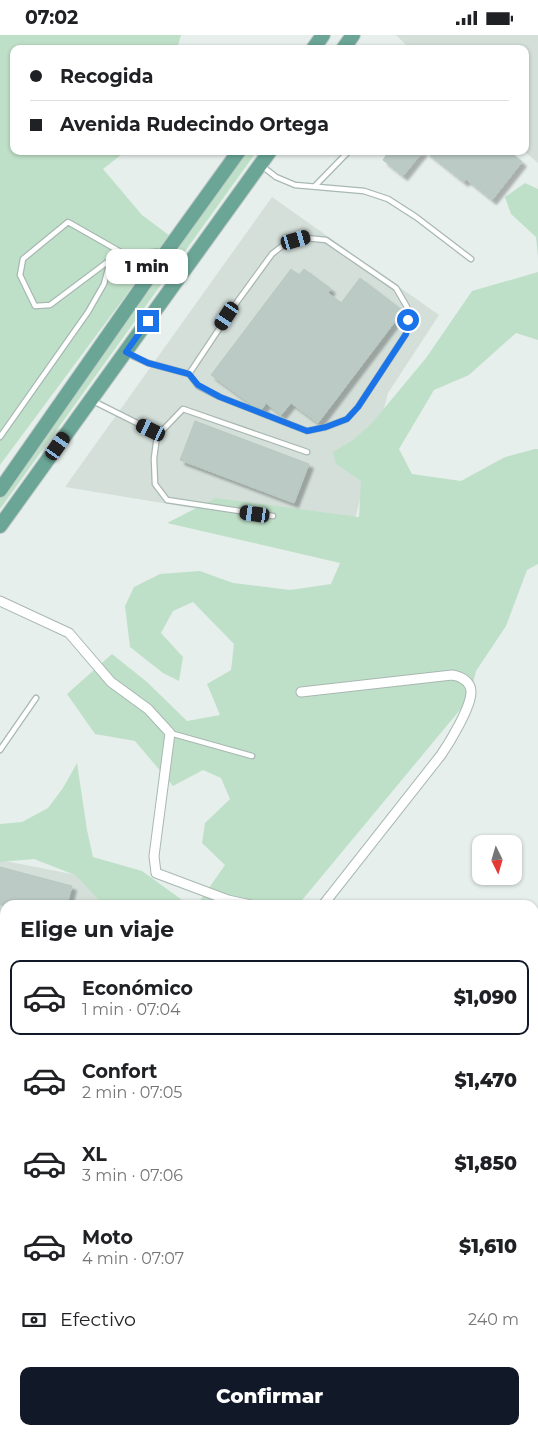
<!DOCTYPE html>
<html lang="es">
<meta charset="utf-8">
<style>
body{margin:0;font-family:Montserrat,sans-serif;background:#f6f6f6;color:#202124;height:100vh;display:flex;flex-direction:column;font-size:19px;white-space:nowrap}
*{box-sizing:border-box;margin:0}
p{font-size:16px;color:#757577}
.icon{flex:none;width:28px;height:28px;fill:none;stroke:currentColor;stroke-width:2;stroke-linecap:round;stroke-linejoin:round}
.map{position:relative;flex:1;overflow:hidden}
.sheet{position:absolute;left:0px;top:865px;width:539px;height:535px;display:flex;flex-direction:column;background:#fff;border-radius:15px 15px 0 0;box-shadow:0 1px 4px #0004}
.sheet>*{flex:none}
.top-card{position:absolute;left:10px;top:10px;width:519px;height:110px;border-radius:10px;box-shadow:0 1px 4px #0004;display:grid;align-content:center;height:110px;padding:0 20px;background:#fff}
.needle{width:32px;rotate:175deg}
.fabs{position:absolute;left:472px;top:800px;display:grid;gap:10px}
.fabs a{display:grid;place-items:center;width:50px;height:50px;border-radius:10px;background:#fff;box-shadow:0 1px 4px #0004;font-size:25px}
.end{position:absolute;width:22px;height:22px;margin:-11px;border:6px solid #1a73e8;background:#fff;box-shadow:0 0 0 2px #fff}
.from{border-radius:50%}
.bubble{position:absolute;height:35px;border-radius:10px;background:#fff;box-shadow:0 1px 4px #0004;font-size:16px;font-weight:800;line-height:35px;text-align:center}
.car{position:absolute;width:15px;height:30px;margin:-15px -8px;border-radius:6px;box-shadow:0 0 4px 1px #0007;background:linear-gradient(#222 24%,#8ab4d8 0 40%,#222 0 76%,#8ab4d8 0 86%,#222 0)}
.top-card b{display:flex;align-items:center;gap:18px;height:48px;font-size:19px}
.top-card b+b{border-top:1px solid #e0e0e0}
.top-card i{width:12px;height:12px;background:#202124}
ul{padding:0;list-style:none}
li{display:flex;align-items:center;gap:15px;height:75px;margin:0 10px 8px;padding:0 10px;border:2px solid transparent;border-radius:10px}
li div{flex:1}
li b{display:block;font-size:19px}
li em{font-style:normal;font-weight:800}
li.current{border-color:#111827}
li>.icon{width:45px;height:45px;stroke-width:1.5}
h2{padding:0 20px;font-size:22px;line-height:60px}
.pay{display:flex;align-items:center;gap:12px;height:55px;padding:0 20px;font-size:19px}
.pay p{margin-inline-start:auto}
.button{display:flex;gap:10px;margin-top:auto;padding:10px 20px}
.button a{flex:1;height:58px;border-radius:10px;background:#111827;color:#fff;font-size:20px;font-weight:800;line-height:58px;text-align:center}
.status{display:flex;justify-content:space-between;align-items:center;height:35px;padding:0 25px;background:#fff;direction:ltr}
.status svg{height:14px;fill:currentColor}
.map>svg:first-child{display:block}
.built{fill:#d4dfda}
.green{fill:#bfe0c8}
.building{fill:#bbcac4;stroke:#b8c9c2;filter:url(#shadow)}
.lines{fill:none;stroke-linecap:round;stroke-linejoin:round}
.service-casing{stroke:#a8b8b2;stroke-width:7}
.minor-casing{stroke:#a8b8b2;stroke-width:11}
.primary-casing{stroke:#c2cac8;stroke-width:16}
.service{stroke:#fff;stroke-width:4.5}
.minor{stroke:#fff;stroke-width:9}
.primary{stroke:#6aa596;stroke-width:14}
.route{stroke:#1a73e8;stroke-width:6}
</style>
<div class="status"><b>07:02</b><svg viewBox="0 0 49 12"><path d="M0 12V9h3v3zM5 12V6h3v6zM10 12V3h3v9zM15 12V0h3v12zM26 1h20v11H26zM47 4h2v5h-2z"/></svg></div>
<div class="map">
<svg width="538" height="1400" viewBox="0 0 538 1400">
<defs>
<filter id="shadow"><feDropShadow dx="4.5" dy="4.5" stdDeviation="1" flood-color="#0004"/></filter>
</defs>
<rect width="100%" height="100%" fill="#e6efeb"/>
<path class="built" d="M396,0H538V128L524,116H525V14H410Z
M272,162L439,280L388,358L351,499L65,452Z
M0,825L97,844L137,870H5V1312L0,1316Z
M298,1395H420V1400H313Z"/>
<path class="green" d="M0,0H181L177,14H14V116H126L103,134L142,180L170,201L0,430Z
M247,116H257L0,474V460Z
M525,148L538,154V222L536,202L511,179L505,162Z
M538,237V305L516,298L469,340L434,355L399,414L412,439L461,446L505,422L535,414H538V529L527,535L506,591L476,636L469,664L298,870H197L225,830L202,808L205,788L230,764L221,743L203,735L173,751L135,706L95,699L67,659L112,619L147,647L187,686L220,680L207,649L231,635L234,609L193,567L173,576L161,598L183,622L179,646L163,638L130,612L125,571L134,552L160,539L200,536L233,548L290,555L331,549L340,528L167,488L216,463L359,482L361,446L336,429L333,417L353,405L372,388L426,323L472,256Z
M77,728L87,795L93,822L142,836L189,870H104L75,840L34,824L0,827V789L22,787L48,773L63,753Z
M5,1312V1395H72L71,1400H0V1316Z"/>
<path class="building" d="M389,116H423L403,141L383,125Z
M425,116H509L522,127L492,165L466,144L464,147Z
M291,234L299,240L304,234L331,254L328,258L341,268L360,243L403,276L318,388L291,368L281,380L266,368L262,374L252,370L211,340Z
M195,386L309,429L294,468L180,425Z
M0,832L72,851L67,870H0Z"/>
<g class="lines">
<g class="service-casing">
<path id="service" d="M262,131L276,142L295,150L364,156L388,164L416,182L471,224
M315,151L349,116
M126,220L68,187L23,224L20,240L35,271L50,270L110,225L126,220L163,216
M126,318L148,328L189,339L198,351L220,362L307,396L326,392L347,384L358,372L406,299L408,285L407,272L396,253L326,205L306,203L286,208L272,219L237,267L189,339
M93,366L151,395L157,401L154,423L155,449L167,465L273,481
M157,401L183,374L307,417
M0,402L88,277L104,249L110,226
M170,698L252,721
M0,715L36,663
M0,950L5,949
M0,1092L5,1096
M0,1131L5,1125"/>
</g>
<g class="minor-casing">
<path id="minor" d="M0,566L69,598L111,647L148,674L170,698L154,821L156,838L228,865L251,870
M301,657L452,640C460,641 471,646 471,657C471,672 450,707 441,720L323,870
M534,886H538
M534,969H538
M426,1395V1400"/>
</g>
<g class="primary-casing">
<path id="primary" d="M313,14L323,0
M343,14L353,0
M0,455L167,216L239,116
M0,491L270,116"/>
</g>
<use href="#service" class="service"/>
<use href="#minor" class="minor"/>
<use href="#primary" class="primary"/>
</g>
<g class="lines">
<path class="route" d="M148,286L126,317L148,328L189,339L198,350L220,362L307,396L326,392L347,384L358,372L406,299L408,285"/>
</g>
</svg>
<div class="fabs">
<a><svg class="needle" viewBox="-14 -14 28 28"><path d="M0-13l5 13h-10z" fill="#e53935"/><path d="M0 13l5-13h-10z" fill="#757577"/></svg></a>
</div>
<i class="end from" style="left:408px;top:285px"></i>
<i class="end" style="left:148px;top:286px"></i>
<div class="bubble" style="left:106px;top:214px;width:82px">1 min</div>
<i class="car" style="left:296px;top:205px;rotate:74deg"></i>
<i class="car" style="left:227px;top:281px;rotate:213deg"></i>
<i class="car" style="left:151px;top:395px;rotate:296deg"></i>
<i class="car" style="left:58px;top:411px;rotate:35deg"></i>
<i class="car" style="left:255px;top:479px;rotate:278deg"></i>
<div class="top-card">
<b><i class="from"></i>Recogida</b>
<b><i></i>Avenida Rudecindo Ortega</b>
</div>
<section class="sheet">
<h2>Elige un viaje</h2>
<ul>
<li class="current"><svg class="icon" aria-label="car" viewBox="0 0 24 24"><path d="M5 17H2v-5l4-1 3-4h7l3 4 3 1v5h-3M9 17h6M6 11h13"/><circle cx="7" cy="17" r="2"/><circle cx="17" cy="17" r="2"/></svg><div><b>Económico</b><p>1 min · 07:04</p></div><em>$1,090</em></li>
<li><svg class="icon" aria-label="car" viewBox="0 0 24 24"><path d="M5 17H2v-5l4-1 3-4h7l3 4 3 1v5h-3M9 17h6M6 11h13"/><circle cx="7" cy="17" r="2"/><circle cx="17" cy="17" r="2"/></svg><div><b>Confort</b><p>2 min · 07:05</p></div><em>$1,470</em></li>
<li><svg class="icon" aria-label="car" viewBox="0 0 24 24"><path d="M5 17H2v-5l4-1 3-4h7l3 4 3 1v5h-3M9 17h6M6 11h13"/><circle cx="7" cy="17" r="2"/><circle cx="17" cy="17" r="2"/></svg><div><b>XL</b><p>3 min · 07:06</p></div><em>$1,850</em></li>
<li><svg class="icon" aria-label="car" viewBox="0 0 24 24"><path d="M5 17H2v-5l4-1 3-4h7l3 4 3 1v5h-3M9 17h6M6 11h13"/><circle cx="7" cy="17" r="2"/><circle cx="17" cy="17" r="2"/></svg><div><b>Moto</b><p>4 min · 07:07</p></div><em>$1,610</em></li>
</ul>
<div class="pay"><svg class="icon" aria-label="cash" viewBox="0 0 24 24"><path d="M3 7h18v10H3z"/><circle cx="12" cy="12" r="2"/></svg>Efectivo<p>240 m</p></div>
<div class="button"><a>Confirmar</a></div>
</section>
</div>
